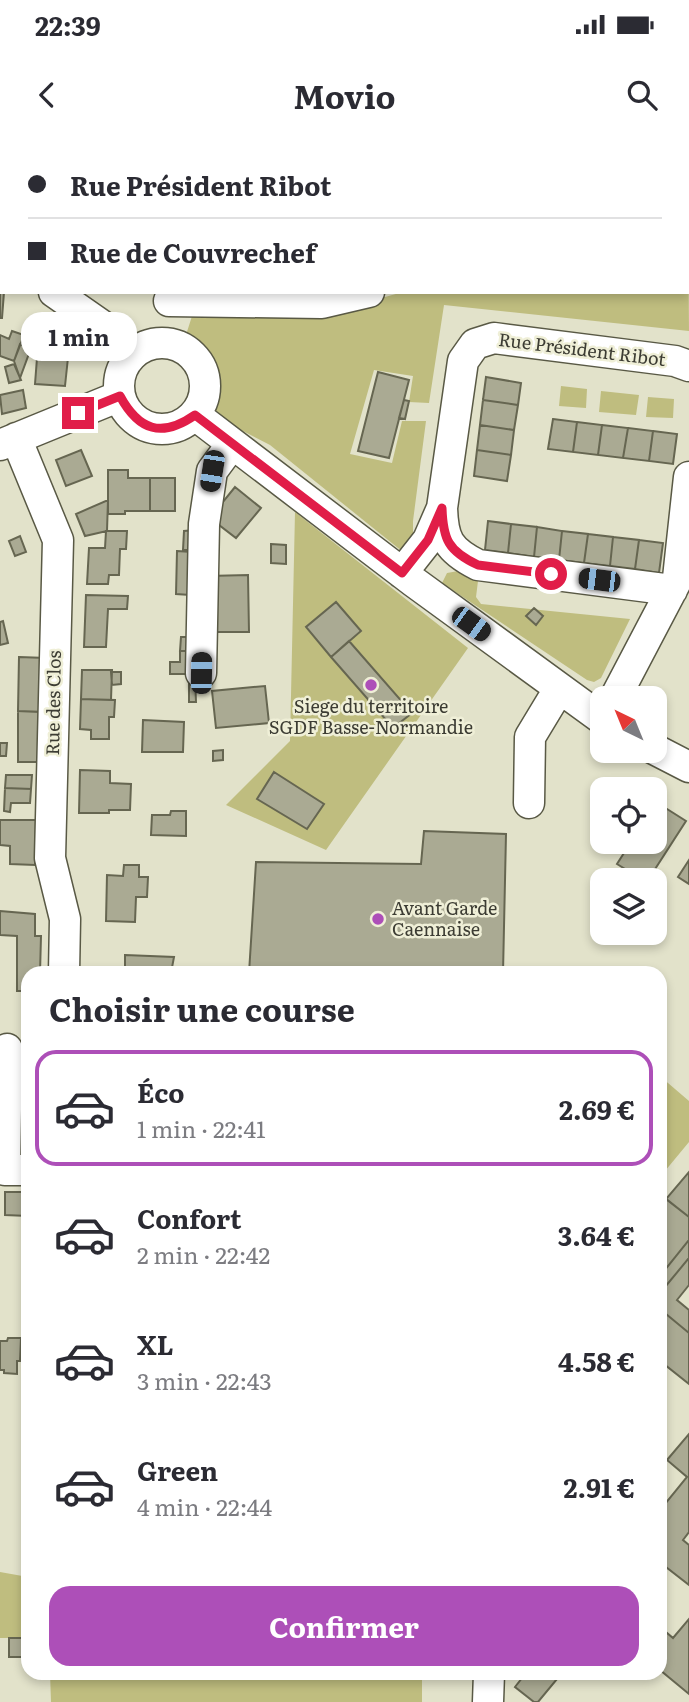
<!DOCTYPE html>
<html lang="fr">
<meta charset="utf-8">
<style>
body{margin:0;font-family:Literata,serif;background:#f7f7f7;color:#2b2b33;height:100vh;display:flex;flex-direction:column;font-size:26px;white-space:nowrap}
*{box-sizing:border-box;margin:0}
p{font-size:23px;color:#7c7c81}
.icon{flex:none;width:38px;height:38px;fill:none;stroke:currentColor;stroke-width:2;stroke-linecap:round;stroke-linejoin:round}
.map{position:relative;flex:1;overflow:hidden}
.details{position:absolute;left:21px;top:826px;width:646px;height:714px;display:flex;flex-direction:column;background:#fff;border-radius:21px;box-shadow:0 4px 10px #0003}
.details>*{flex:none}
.banner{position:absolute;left:0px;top:0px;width:690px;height:154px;box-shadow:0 4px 10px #0003;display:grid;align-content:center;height:154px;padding:0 28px;background:#fff}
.needle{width:46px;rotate:317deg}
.controls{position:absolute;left:590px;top:546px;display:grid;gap:14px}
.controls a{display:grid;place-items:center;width:77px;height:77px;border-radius:14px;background:#fff;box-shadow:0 4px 10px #0003;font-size:35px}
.end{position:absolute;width:32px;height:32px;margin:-16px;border:9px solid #e11d48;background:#fff;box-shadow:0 0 0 4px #fff}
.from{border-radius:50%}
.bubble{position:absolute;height:49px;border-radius:21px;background:#fff;box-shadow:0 4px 10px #0003;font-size:23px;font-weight:700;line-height:49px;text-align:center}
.car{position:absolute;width:21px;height:42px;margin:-21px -10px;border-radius:9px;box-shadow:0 0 5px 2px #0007;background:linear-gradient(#222 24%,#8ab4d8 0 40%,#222 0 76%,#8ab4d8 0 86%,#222 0)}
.banner b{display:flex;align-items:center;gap:24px;height:66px;font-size:26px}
.banner b+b{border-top:2px solid #e1e1e2}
.banner i{width:18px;height:18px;background:#2b2b33}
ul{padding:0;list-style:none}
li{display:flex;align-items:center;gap:21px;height:116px;margin:0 14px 10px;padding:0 14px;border:4px solid transparent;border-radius:21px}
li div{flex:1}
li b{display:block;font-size:26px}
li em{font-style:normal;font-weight:700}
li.on{border-color:#ad4fb8}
li>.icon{width:63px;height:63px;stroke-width:1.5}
h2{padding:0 28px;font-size:32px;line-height:84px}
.action{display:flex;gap:14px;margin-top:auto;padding:14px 28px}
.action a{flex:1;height:80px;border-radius:21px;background:#ad4fb8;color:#fff;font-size:28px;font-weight:700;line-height:80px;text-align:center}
.status{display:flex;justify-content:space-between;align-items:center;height:49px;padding:0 35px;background:#fff;direction:ltr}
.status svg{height:19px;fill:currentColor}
header{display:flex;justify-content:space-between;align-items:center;height:91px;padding:0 28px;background:#fff;font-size:32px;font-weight:700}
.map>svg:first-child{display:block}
.green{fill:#bfbd7f}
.building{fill:#aaaa93;stroke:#666651;stroke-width:2}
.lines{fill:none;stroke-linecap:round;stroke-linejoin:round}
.minor-casing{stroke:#595945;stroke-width:33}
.minor{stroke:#fff;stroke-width:30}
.route{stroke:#e11d48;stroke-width:9}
.poi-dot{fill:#ad4fb8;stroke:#efefd7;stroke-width:2.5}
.labels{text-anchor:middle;stroke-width:5;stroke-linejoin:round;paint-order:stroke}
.street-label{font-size:18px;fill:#3c3c33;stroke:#efefd7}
.poi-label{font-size:18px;fill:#3c3c33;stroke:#efefd7}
</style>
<div class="status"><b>22:39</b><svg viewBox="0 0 49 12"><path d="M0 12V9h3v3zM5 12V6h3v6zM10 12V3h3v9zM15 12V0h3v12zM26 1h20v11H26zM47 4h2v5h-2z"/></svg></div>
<header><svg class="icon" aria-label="back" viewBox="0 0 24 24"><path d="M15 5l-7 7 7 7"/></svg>Movio<svg class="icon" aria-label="search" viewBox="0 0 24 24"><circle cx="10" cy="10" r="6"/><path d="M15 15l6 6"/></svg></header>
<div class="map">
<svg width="689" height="1562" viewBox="0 0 689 1562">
<rect width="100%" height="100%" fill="#e2e2ca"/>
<path class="green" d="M688,69L689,191L444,165L429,263L409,262L413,236L374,230L350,314L392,323L402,281H426L413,381V392L421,400L408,416L270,305L206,272L211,217L185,198L193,173L320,175L403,152H688Z
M561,246L587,249L586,268L559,266Z
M601,251L639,255L636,275L599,272Z
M648,257L674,259L673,278L646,277Z
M295,372L468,508L326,710L226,665L290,601Z
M464,430L479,433L476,457L481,464L630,479L601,538L594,542L587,540L442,443L447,433Z
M660,926L666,931L661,937L689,961V1002L660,1037Z
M0,1432L28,1437V1498H0Z
M50,1533H422V1562H51Z"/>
<path class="building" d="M339,0H397L398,2H329Z
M0,150L4,152L2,178H0Z
M12,191L24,195L14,221L0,216V195L9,199Z
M20,204L31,208L20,238L14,221Z
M38,205L69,208L65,246L35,244Z
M14,224L21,240L9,243L5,227Z
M378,232L409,240L389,318L358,311Z
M486,237L521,243L518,265L483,260Z
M23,250L26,268L2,274L0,255Z
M404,260L409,261L405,279L399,278Z
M483,260L518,265L514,290L480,285Z
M553,279L577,282L573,312L548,309Z
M577,282L602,285L598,315L573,312Z
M480,285L514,290L511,315L477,310Z
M602,285L628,288L623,318L598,315Z
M628,288L653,291L649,321L623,318Z
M653,291L677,294L673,324L649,321Z
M81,310L92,336L66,346L56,320Z
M477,310L511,315L507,341L474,336Z
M108,330H128V338H150V371H125V374H108Z
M150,338H175V371H150Z
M235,347L261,368L236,398L210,378Z
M108,360L107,391L85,396L76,374Z
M488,381L511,384L508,413L485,410Z
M511,384L537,387L534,417L508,413Z
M537,387L562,391L559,420L534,417Z
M195,390L194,410H183L184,391Z
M106,391H127L126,409H120L119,435H109L108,444H87L89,408H105Z
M562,391L588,394L584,423L559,420Z
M588,394L613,397L610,426L584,423Z
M20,396L26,412L15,416L9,401Z
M613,397L639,400L635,429L610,426Z
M639,400L663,403L659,433L635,429Z
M271,404L286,405V424L271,423Z
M177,411L192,412L190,455L176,454Z
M248,435L249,492H209L208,436Z
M86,455L128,456L127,469H108L106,507H84Z
M336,462L361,491L331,517L306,487Z
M534,468L543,476L536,485L526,476Z
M3,481L8,503L0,505V482Z
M181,497H194V511H180Z
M349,501L412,573L393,588L331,517Z
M180,511H194L196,562H189V534H170V522H180Z
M19,517L46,518L39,572L18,571Z
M82,530H112L111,560L81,559Z
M111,532H121V544L112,545Z
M265,546L269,583L216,588L212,551Z
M81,559L115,560L114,577H109V599H91V590L80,589Z
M18,571L45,572L43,622H18Z
M143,580L184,582L183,612H142Z
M0,603H7L6,616H0Z
M223,610V620L213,621V611Z
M80,630L110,631V643L131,644L130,670H109V673H79Z
M274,632L324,664L307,689L257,659Z
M6,635H32L31,649L5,648Z
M5,648L31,649L30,663H11L10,672L4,671Z
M656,662L686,681L648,740H643L617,724L631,702H654Z
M171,671H186V696L151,695L152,675H170Z
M0,680H36L35,725L10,724V706L0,705Z
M424,691L506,694L503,833H249L256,722L421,724Z
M689,720V744L678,737Z
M124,725H139V737H148L147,757H136L135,782L106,781L107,735L123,736Z
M0,771L35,774V796H41L40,833H28V851H17V796L0,795Z
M125,815L174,817L171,833H125Z
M689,1032V1077L666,1059Z
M5,1052H28V1076L5,1075Z
M660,1054L689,1077V1100L660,1136Z
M689,1100V1118L660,1153V1136Z
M689,1118V1145L677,1160L689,1170V1193L660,1169V1153Z
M660,1169L689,1193V1244L665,1225L660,1231Z
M8,1198H21L20,1221H17V1234L4,1233V1230H0V1201H7Z
M689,1294V1392L683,1400L689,1405V1445L662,1424L660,1427V1370L687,1337L667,1320Z
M689,1479V1554L660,1530V1487L673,1498Z
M9,1498H27V1517H9Z
M526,1533H562L538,1562H534L515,1547Z"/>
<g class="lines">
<g class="minor-casing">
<path id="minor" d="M165,0V2
M688,62H689
M0,113L2,115
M54,152L107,189L131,216
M169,161L322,163L369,152
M119 246a43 43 0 1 1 86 0a43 43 0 1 1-86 0Z
M195,275L414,442L602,579
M16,298L58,400L50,718L65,779L64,833
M0,305L120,256
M442,368C443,399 448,410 478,425L672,450
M402,433L428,400L442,368L463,221L475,204L494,198L675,221L689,226
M201,533L204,384L212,331L232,304
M615,558L678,438L689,337
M654,609L689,627
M529,663L530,597L559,549
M7,909L5,1030H28
M488,1562L489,1533"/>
</g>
<use href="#minor" class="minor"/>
</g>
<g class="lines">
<path class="route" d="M78,273L120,256C139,291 162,298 195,275L402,433L428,400L442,368C443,399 448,411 478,425L551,434"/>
</g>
<g class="poi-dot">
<circle cx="371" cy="545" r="7"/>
<circle cx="378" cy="779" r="7"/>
</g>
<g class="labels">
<g class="street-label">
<text transform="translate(582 210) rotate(7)" y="6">Rue Président Ribot</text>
<text transform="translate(54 563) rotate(-89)" y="6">Rue des Clos</text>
</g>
<g class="poi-label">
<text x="371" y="573">Siege du territoire<tspan x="371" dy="21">SGDF Basse-Normandie</tspan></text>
<text x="392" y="775" text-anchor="start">Avant Garde<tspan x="392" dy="21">Caennaise</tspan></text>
</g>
</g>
</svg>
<div class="controls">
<a><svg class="needle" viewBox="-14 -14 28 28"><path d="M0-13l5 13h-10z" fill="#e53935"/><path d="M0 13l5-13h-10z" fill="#7c7c81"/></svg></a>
<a><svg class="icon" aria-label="locate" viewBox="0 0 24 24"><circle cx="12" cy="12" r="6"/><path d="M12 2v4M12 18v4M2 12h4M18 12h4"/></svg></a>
<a><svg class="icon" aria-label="layers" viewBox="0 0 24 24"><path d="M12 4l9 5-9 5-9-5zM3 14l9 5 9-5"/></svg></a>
</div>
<i class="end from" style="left:551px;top:434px"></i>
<i class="end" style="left:78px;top:273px"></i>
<div class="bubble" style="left:21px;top:172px;width:116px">1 min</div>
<i class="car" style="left:212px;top:331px;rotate:189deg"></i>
<i class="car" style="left:599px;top:440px;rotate:277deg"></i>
<i class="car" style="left:471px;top:484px;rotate:126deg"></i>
<i class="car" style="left:201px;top:533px;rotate:1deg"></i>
<div class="banner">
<b><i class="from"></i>Rue Président Ribot</b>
<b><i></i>Rue de Couvrechef</b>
</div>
<section class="details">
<h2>Choisir une course</h2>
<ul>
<li class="on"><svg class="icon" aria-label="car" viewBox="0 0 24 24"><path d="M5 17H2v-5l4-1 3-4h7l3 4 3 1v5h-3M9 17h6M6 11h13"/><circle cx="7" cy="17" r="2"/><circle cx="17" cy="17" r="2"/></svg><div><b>Éco</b><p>1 min · 22:41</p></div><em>2.69 €</em></li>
<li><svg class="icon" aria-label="car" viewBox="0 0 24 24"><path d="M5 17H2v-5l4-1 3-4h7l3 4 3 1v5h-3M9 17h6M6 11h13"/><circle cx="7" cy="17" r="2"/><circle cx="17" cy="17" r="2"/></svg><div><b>Confort</b><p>2 min · 22:42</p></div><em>3.64 €</em></li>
<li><svg class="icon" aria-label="car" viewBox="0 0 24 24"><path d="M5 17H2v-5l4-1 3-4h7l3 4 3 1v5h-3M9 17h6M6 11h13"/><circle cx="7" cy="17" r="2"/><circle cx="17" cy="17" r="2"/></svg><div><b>XL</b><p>3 min · 22:43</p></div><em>4.58 €</em></li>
<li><svg class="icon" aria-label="car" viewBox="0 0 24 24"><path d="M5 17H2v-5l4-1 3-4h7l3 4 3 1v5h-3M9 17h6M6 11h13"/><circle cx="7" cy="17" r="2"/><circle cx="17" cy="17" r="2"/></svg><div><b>Green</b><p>4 min · 22:44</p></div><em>2.91 €</em></li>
</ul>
<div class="action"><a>Confirmer</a></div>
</section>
</div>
